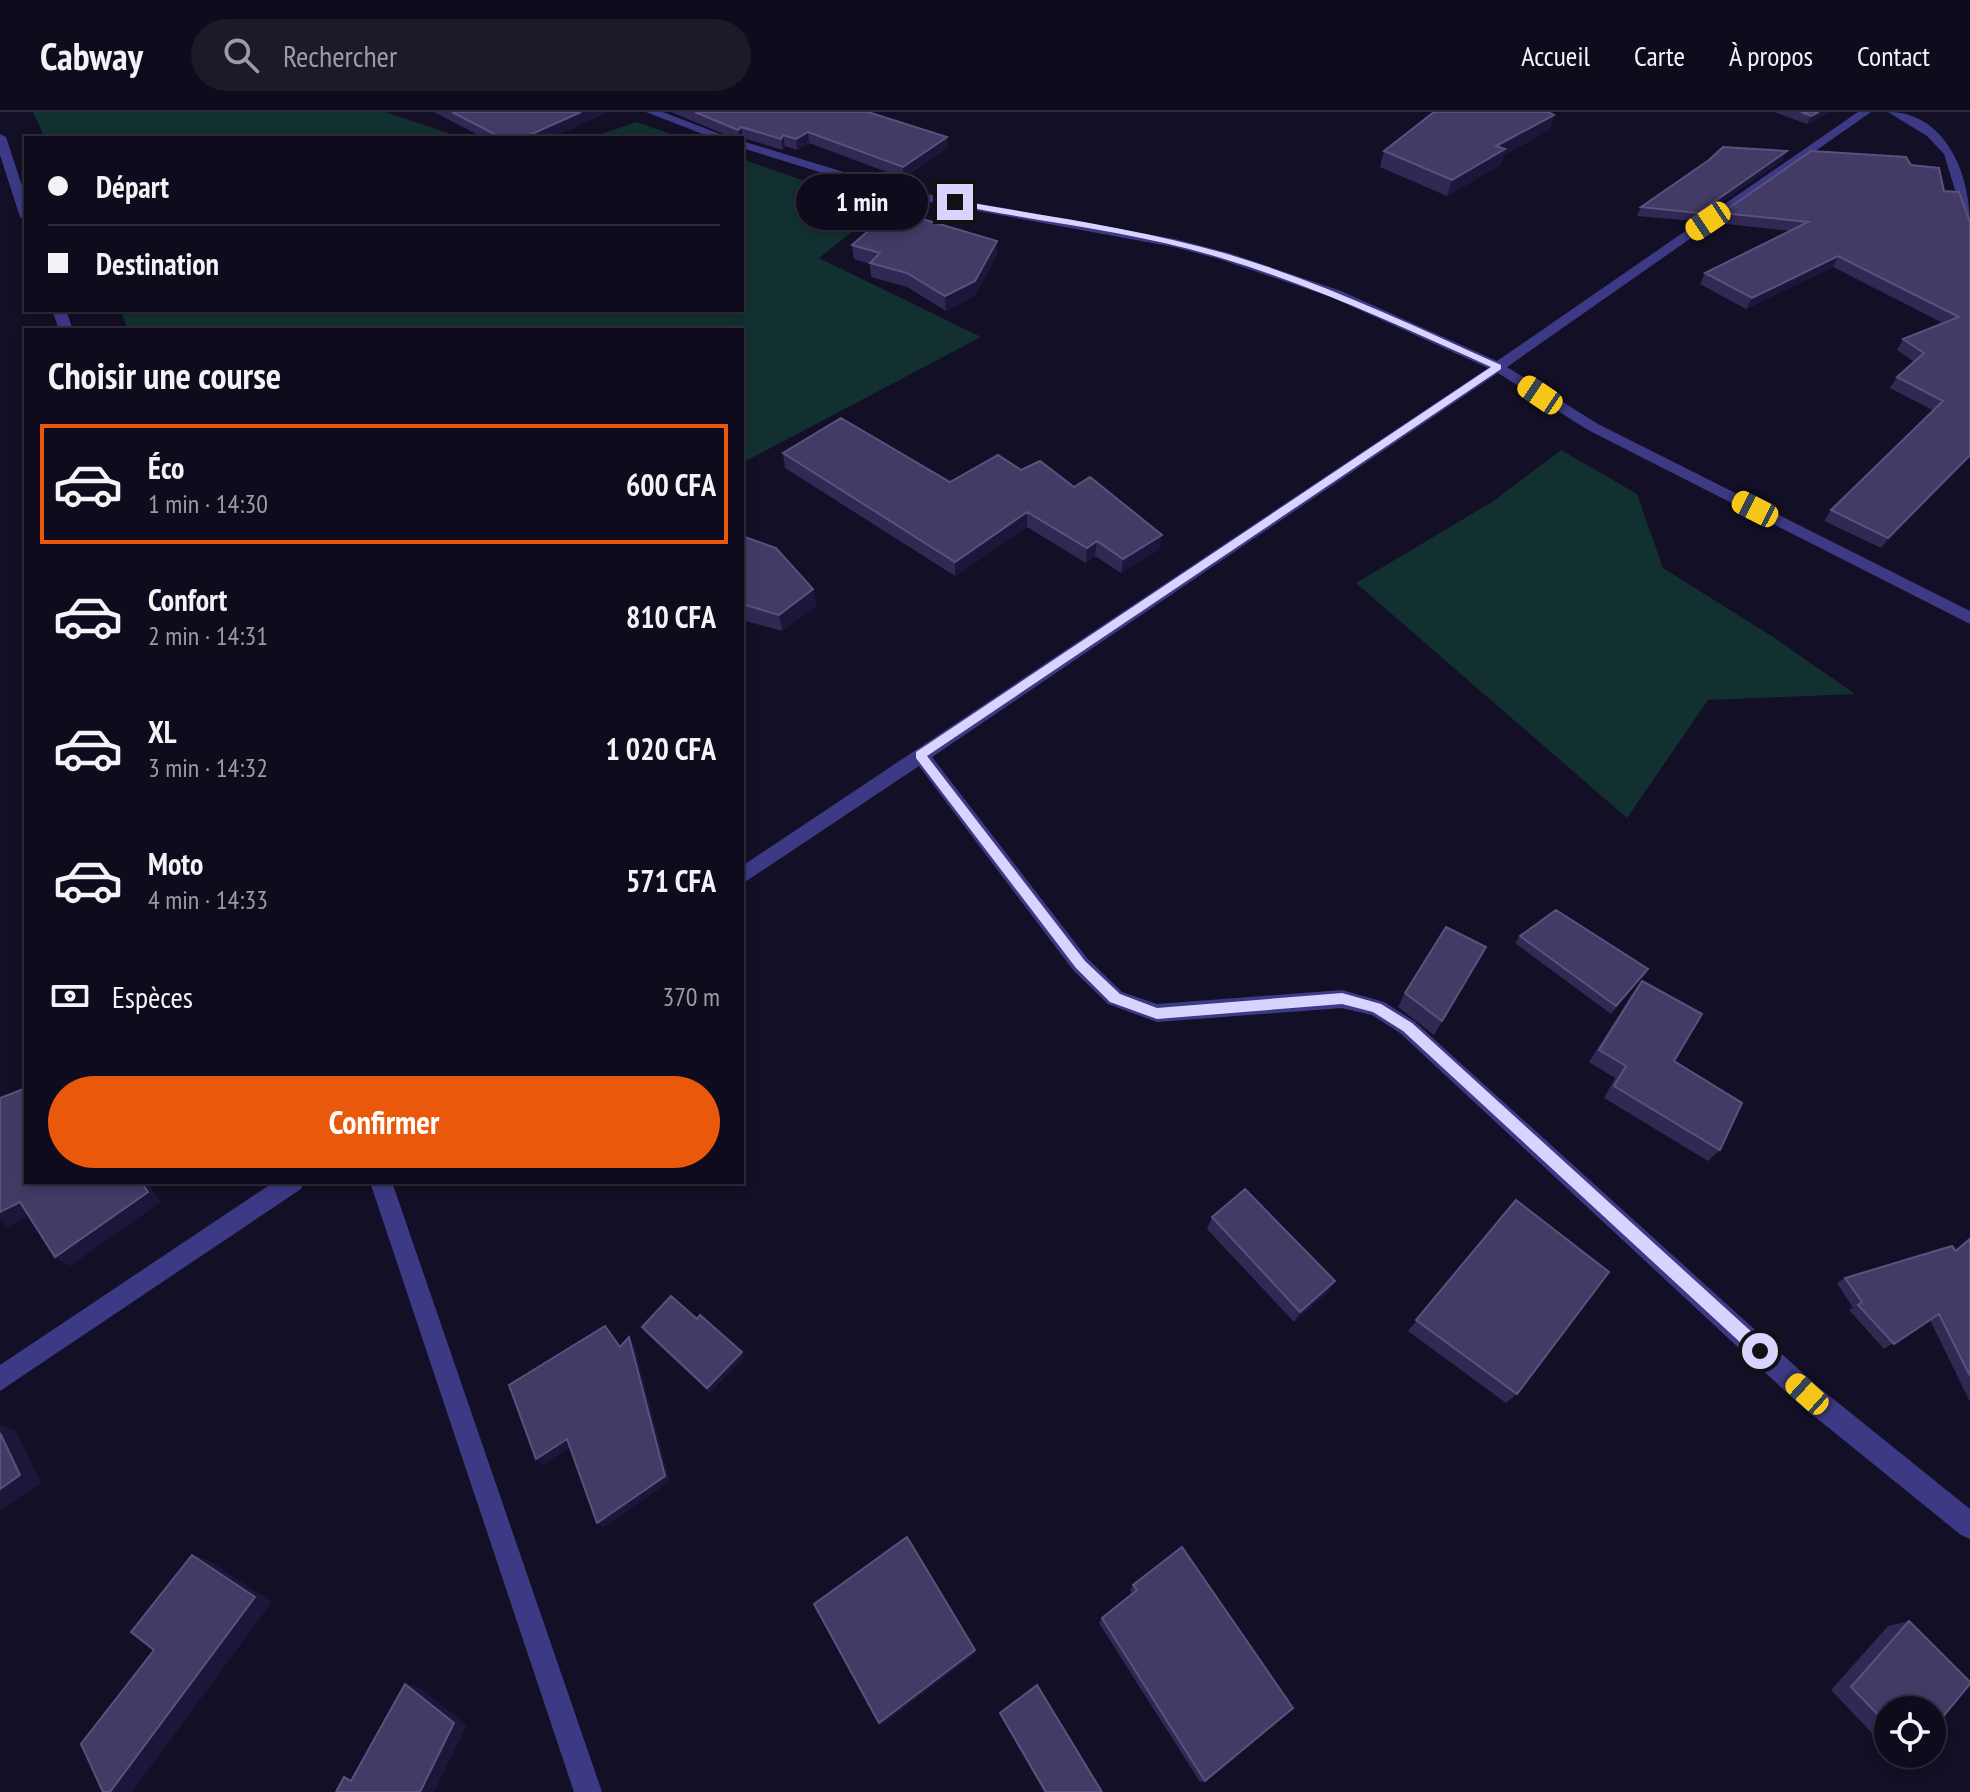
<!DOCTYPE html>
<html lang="fr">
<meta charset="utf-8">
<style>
body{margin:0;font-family:"PT Sans Narrow",sans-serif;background:#1c1929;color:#f1f3f6;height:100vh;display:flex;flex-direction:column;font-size:30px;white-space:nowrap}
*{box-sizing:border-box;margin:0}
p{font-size:26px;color:#9b9ba3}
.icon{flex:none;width:44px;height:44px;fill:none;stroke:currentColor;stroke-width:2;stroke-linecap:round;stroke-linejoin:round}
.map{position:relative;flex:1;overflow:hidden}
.drawer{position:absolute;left:24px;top:216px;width:720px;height:856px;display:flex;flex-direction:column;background:#0e0b1c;border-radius:0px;box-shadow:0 4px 12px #0003,0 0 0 2px #2e2b3b}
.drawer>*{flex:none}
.top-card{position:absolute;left:24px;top:24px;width:720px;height:176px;border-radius:0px;box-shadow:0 4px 12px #0003,0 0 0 2px #2e2b3b;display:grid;align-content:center;height:176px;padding:0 24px;background:#0e0b1c}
.buttons{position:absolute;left:1874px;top:1584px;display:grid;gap:16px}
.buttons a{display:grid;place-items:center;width:72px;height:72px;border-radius:50%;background:#0e0b1c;box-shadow:0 4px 12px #0003,0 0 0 2px #2e2b3b;font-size:40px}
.end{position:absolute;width:36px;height:36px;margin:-18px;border:10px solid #d9d4ff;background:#111;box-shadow:0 0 0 4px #111}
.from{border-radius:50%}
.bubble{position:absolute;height:56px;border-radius:28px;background:#0e0b1c;box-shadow:0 4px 12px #0003,0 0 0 2px #2e2b3b;font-size:26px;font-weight:600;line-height:56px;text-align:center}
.car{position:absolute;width:24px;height:48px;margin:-24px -12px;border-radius:10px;box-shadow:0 0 6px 2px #0007;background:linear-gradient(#f5c518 24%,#345 0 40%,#f5c518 0 76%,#345 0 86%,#f5c518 0)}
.top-card b{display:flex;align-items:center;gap:28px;height:76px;font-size:30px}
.top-card b+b{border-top:2px solid #2e2b3b}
.top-card i{width:20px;height:20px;background:#f1f3f6}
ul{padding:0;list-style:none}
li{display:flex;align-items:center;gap:24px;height:120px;margin:0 16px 12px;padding:0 8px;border:4px solid transparent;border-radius:0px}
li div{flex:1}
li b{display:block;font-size:30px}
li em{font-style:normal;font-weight:600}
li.on{border-color:#ea580c}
li>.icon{width:72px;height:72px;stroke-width:1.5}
h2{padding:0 24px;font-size:36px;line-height:96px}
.pay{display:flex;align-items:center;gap:20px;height:88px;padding:0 24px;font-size:30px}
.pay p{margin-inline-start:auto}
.button{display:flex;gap:16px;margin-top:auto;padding:16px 24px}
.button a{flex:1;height:92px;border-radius:48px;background:#ea580c;color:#fff;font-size:32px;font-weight:600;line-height:92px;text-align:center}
header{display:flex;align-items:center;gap:48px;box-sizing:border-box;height:112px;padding:0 40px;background:#0e0b1c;border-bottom:2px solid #2e2b3b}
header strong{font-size:38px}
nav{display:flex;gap:44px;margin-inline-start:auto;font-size:28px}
.search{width:560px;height:72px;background:#1c1929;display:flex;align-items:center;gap:20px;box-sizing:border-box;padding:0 28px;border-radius:44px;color:#9b9ba3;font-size:30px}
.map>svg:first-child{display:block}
.green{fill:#12302f}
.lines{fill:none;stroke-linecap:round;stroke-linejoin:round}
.street{fill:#3d3a85;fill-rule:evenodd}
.wall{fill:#312854}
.shaded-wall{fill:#1d163a}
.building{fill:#433a66;stroke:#5a527e;stroke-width:2}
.route{fill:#d9d4ff}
</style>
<header>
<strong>Cabway</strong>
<div class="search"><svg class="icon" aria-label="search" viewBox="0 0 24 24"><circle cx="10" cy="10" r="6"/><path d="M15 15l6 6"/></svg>Rechercher</div>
<nav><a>Accueil</a><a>Carte</a><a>À propos</a><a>Contact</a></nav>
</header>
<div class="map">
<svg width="1970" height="1680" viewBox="0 0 1970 1680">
<rect width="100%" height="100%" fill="#130f26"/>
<path class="green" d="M33,0H385L463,26H45Z
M637,10L682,26H589Z
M742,47L882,96L819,146L981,225L742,351V218H128L120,198H742Z
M1561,338L1637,382L1663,456L1773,525L1855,582L1708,588L1627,706L1356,471L1492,390Z"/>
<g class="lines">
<path class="street" d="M646,0H663L730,26H713Z
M1858,0H1871L1507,255L1598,312L1970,499V512L1588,318L1498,261L932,645L1087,846L1122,880L1157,892L1342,878L1384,890L1414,909L1816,1273L1970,1397V1427L1961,1423L1798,1291L1400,921L1372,903L1342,896L1157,910L1108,892L1073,858L919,654L742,772V754L1488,256L1331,185L1219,147L1174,135L897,84L742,36V29L899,77L1175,127L1229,141L1341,179L1497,249Z
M1888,0C1946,0 1970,63 1970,111L1964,107L1944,42L1927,24Z
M0,22L6,25L26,86V109L20,105L0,43Z
M52,198H66L73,218H59Z
M274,1070H304L301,1077L0,1279V1253Z
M370,1070H392L602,1680H574Z"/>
</g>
<path class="wall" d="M434,0H607L550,26H484Z
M671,0H868L948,36L903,66L809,31L797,38L785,34L783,38L743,26H733Z
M1774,0H1829L1807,12Z
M1554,3L1549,18L1504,43L1500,53L1447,84L1380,55L1384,39Z
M1709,48H1783L1694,109L1637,104L1641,95Z
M1911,53L1944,79L1959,80L1970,345L1881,436L1824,409L1831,398L1934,299L1890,276L1897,265L1914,250L1897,238L1903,227L1943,211L1833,155L1746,197L1700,172L1705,161L1790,119L1717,111L1722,101Z
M852,133L997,143L975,183L946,199L907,175L871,165L870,152L854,147Z
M783,341L950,370L1021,358L1074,375L1160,437L1121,461L1095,444L1086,451L1027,415L955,464L785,356Z
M742,424L813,477L816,494L782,519L742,508Z
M1520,824L1648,857L1611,902L1515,831Z
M1486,835L1434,923L1398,895L1405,881Z
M1642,869L1674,949L1720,1038L1708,1049L1604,986L1615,966L1589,950L1632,882Z
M1516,1088L1517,1282L1506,1291L1408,1219Z
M1212,1105L1328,1180L1294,1210L1207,1117Z
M1970,1125V1290L1930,1208L1884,1237L1849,1198L1853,1196L1837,1171L1845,1166L1955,1138Z
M697,1207L742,1240L744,1245L710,1281L645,1220L642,1215Z
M1182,1435L1205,1669L1200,1670L1099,1511L1102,1506L1132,1482L1130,1478L1133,1473Z
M1909,1509L1888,1598V1638L1831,1578L1888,1514Z
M1000,1601L1102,1680H1044L1000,1603Z"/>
<path class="shaded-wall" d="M581,0H607L550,26H523Z
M1819,0H1829L1807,12L1811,4Z
M1554,3L1549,18L1504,43L1500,53L1447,84L1452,68L1496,34Z
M741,15L743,26L742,27L739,26L738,18Z
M808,20L809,31L797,38L796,27Z
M783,23L785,34L783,38L781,27Z
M947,25L948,36L903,66V55Z
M1787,39L1783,48L1694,109L1698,101Z
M997,129V143L975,183L946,199L945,184Z
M1838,144L1833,155L1746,197L1752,186Z
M1970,343V345L1881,436L1888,426Z
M1027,400V415L955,464V450Z
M1162,423L1160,437L1121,461L1123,447Z
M1097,429L1095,444L1086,451L1087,436Z
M813,477L816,494L782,519L779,503Z
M141,1070H147L161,1090L70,1154L55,1145Z
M20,1090L36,1100L8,1115L0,1109V1100Z
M1335,1169L1328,1180L1294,1210L1300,1200Z
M629,1225L634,1232L670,1369L603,1416L597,1411Z
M742,1240L744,1245L710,1281L707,1276Z
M0,1313L16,1319L41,1371L0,1399Z
M567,1327L574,1333L543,1353L536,1347Z
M192,1443L210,1449L272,1490L132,1680H110Z
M975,1538V1542L882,1613L879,1611Z
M405,1572L419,1575L467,1613L434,1680H420Z"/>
<path class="building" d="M452,0H581L523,26H502Z
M695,0H868L947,25L903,55L808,20L796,27L783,23L781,27L741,15L738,18Z
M1434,0H1548L1554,3L1496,34L1505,37L1452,68L1384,39Z
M1801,0H1819L1811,4Z
M1723,35L1787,39L1698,101L1641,95L1709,48Z
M1811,39L1906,45L1911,53L1939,56L1944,79L1959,80L1970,110V343L1888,426L1831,398L1943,289L1897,265L1924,241L1903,227L1959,205L1838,144L1752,186L1705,161L1808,110L1722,101Z
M892,98L997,129L975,169L945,184L907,161L870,151L880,141L852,133Z
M841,306L950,370L998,343L1021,358L1040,349L1074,375L1090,365L1162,423L1123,447L1097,429L1087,436L1027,400L955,450L783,341Z
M742,424L776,436L813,477L779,503L742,492Z
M1556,798L1648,857L1616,894L1520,824Z
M1446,815L1486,835L1442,909L1405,881Z
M1642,869L1702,902L1674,949L1742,991L1720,1038L1614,974L1626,954L1599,938Z
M26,976V1070H141L148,1080L55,1145L20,1090L0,1100V986Z
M1245,1077L1335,1169L1300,1200L1212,1105Z
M1516,1088L1609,1160L1517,1282L1416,1208Z
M1970,1127V1264L1939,1202L1894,1232L1858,1193L1862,1190L1845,1166L1952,1134L1956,1139Z
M671,1184L697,1207L700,1203L742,1240L707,1276L642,1215Z
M605,1214L620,1235L629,1225L665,1364L597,1411L567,1327L536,1347L509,1273Z
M0,1321L20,1363L0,1377Z
M907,1425L975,1538L879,1611L814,1492Z
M1182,1435L1293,1596L1205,1669L1102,1506L1137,1478L1133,1473Z
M192,1443L255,1485L110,1680H103L81,1632L154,1538L131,1520Z
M1909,1509L1970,1570V1572L1932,1618V1598H1888V1613L1851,1575Z
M405,1572L454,1611L420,1680H336L344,1665L351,1669Z
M1037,1573L1102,1680H1046L1000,1601Z"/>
<path class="route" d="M955,88C1045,104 1137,116 1224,141C1320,169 1410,212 1501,253V257L927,644L1085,849L1120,882L1157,896L1342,881L1381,892L1412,911L1766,1233V1244H1755L1403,919L1373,900L1342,892L1157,907L1110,890L1076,856L916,646V640L1491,255C1402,215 1314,174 1221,146C1134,119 1041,111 953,92Z"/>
</svg>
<div class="buttons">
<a><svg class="icon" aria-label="locate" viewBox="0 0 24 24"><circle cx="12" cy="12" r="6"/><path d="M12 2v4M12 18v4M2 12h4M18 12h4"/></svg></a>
</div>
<i class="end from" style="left:1760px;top:1239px"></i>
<i class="end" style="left:955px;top:90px"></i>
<div class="bubble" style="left:796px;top:62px;width:132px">1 min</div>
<i class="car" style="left:1708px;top:109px;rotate:236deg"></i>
<i class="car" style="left:1540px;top:283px;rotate:304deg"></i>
<i class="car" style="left:1755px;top:397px;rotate:297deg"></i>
<i class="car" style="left:1807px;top:1282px;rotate:312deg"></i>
<div class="top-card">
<b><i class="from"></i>Départ</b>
<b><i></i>Destination</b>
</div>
<section class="drawer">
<h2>Choisir une course</h2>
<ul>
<li class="on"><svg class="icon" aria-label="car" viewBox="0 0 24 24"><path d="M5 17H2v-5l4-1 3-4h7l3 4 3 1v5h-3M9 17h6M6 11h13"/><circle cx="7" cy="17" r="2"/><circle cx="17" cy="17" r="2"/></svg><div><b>Éco</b><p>1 min · 14:30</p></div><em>600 CFA</em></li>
<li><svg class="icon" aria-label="car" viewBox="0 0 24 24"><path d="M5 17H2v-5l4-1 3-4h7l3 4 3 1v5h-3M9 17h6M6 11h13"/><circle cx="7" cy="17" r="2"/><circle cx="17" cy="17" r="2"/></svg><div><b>Confort</b><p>2 min · 14:31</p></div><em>810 CFA</em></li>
<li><svg class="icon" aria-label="car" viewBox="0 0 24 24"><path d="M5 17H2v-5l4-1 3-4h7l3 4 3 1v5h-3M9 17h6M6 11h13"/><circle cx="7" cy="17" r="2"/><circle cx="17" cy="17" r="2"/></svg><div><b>XL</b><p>3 min · 14:32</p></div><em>1 020 CFA</em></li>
<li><svg class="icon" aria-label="car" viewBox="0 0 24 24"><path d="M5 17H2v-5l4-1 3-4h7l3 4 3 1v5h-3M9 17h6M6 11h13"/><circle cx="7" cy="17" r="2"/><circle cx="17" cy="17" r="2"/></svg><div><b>Moto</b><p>4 min · 14:33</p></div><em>571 CFA</em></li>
</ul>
<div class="pay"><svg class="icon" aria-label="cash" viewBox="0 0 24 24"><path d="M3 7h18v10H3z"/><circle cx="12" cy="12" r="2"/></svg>Espèces<p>370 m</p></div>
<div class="button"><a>Confirmer</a></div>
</section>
</div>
